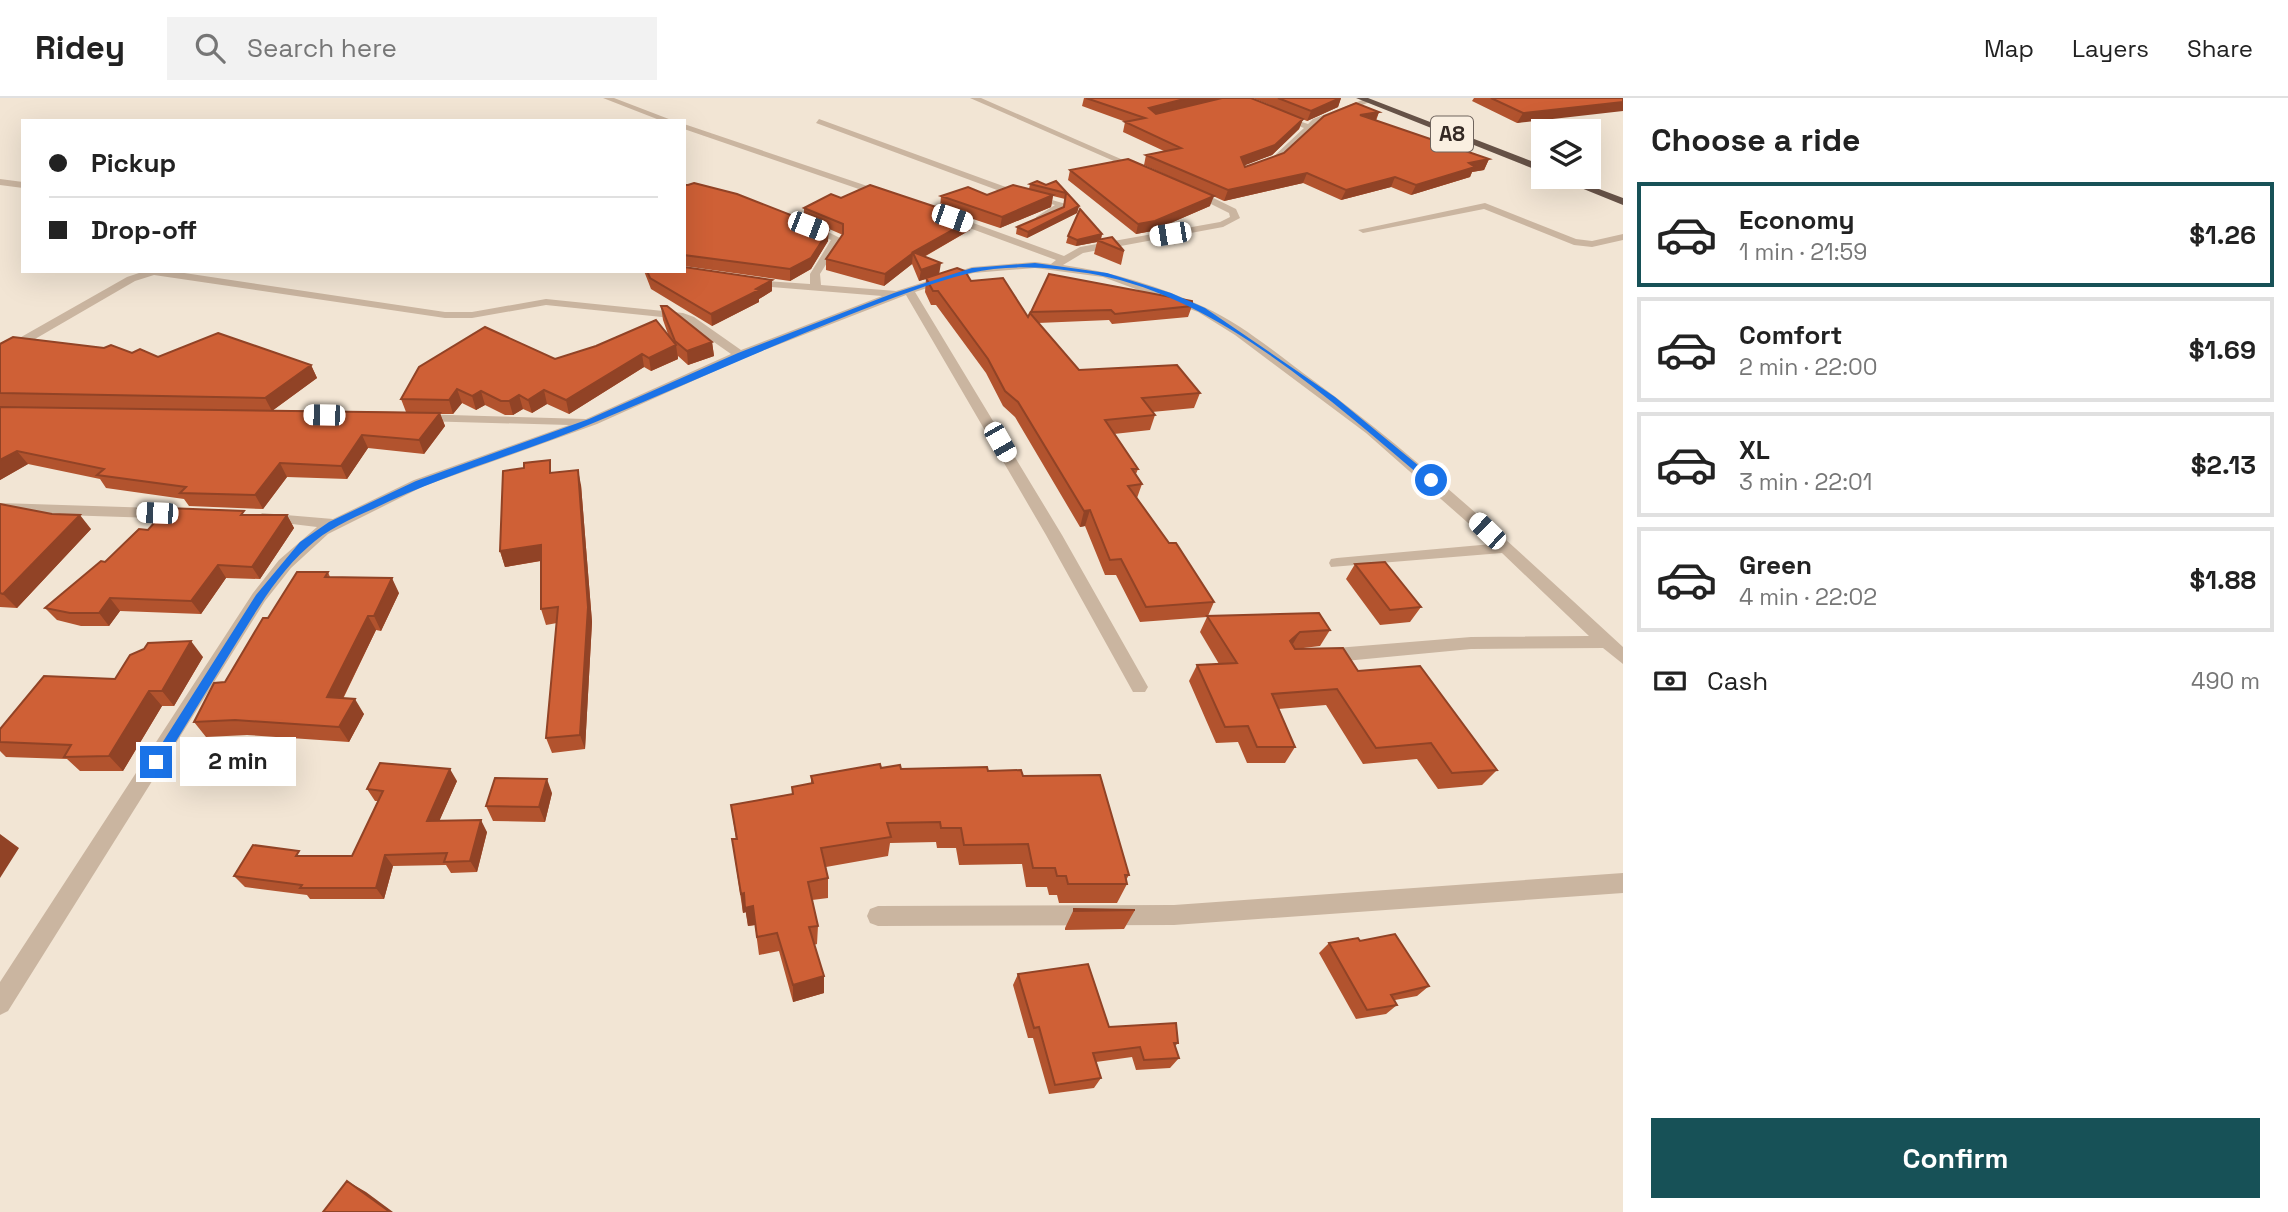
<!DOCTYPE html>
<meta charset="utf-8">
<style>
body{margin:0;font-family:"Space Grotesk",sans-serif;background:#f2f2f2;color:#222;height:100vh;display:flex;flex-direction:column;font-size:26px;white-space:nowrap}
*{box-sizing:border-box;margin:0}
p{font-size:23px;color:#767676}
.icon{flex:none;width:38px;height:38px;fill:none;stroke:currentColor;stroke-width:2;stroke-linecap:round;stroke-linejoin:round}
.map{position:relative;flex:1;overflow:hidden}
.side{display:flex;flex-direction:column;background:#fff;width:665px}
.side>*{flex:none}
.guide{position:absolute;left:21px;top:21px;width:665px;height:154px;border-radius:0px;box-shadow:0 7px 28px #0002;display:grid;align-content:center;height:154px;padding:0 28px;background:#fff}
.controls{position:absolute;left:1531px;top:21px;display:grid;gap:14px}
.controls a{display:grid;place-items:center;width:70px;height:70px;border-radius:0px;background:#fff;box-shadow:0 7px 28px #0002;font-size:35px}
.end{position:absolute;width:32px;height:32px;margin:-16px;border:9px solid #1a73e8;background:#fff;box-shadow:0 0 0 4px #fff}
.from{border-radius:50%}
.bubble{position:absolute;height:49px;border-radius:0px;background:#fff;box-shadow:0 7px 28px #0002;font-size:23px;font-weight:600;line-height:49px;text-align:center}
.car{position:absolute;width:21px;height:42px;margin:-21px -10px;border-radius:9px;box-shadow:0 0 5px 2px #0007;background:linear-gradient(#fff 24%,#345 0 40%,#fff 0 76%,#345 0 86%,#fff 0)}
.guide b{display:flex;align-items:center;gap:24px;height:66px;font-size:26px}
.guide b+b{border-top:2px solid #e0e0e0}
.guide i{width:18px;height:18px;background:#222}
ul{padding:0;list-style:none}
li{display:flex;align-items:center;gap:21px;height:105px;margin:0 14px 10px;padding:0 14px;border:4px solid #e0e0e0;border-radius:0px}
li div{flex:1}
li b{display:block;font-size:26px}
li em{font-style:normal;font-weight:600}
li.on{border-color:#175157}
li>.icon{width:63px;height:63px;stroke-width:1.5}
h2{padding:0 28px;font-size:32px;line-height:84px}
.pay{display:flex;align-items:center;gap:18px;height:77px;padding:0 28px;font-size:26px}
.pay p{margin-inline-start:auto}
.primary-button{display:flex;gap:14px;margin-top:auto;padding:14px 28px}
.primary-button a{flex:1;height:80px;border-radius:0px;background:#175157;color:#fff;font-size:28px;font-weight:600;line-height:80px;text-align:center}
header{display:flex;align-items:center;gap:42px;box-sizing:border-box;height:98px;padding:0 35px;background:#fff;border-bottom:2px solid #e0e0e0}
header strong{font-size:33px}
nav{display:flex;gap:38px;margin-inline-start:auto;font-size:24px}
.search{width:490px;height:63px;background:#f2f2f2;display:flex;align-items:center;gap:18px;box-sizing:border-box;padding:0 24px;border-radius:0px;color:#767676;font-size:26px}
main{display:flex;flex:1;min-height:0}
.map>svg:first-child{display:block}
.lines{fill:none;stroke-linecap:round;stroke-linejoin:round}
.minor{fill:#cab5a0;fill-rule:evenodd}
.trunk{fill:#665247;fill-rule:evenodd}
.wall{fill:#b2532e}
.shaded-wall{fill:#914326}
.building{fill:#cf6036;stroke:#914326;stroke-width:2}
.route{fill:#1a73e8}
.labels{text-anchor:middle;stroke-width:5;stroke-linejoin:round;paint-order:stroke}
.shield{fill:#faefe1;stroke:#6f645d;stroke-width:2}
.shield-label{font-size:21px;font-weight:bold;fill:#342924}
</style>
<header>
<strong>Ridey</strong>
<div class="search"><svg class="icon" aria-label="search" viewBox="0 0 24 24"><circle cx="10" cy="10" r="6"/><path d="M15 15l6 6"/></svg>Search here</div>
<nav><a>Map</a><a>Layers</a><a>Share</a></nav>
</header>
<main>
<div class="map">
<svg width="1623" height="1114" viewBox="0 0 1623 1114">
<rect width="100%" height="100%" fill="#f2e5d4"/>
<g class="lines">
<path class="minor" d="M603,0H614L674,23H662Z
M970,0H981L1146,72L1139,74Z
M1365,1L1372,3L1319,25L1279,63L1261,70L1257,67L1273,59L1304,30L1277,20V16L1308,26L1313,21Z
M819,21L1003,88L1066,106L1060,115L1036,123V119L1055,107L997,92L816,25Z
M684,26L888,95L890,97L882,99L684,31Z
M0,81L23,84V90L0,87Z
M1187,90H1193L1236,111L1240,120L1223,129L1083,155L1063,167C1113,174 1159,188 1204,209C1244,227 1279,258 1314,283C1424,364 1523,457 1623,549V566L1603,550L1471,551L1324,565L1318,563L1315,558L1318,553L1324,551L1471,539L1589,538L1502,455L1331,469L1329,465L1331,461L1337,460L1492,446L1366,335L1235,237L1198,214L1103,179L1035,170L973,175L915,194L1062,437L1148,589L1145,594H1133L1046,437L906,197L744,260L597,326L424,388L328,436L291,470L265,503L8,913L0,917V884L253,495L279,462L317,429L267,423L259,418L262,415L333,421L414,382L569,327L420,323L415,322V316L586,321L731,256L681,221L546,207L472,220H445L154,177L135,183L4,259L0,260V251L127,179L145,173H171L445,214H472L546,201L683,215L694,219L741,252L882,198L746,187V183L750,182L810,186V176L831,142L802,129V125H810L842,141L820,176L821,187L896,193L972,169L1035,164L1051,166L1056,162L945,121V117H951L1064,158L1080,149L1220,124L1230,119L1229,115L1187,94Z
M1485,105L1576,141L1592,143L1623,136V142L1592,149L1574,147L1484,111L1363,135L1358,132Z
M0,405L186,411L194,416L186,421L0,415Z
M1623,775V795L1174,827L878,828L870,825L867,818L870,811L878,808L1174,807Z"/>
<path class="trunk" d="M1356,0H1368L1544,68V75Z
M1554,79H1567L1623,100V107Z"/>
</g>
<path class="wall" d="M1084,0H1220L1303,21L1299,31L1272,57L1244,67L1245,69L1284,55L1379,14L1376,23L1489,61L1484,72L1472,74L1470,79L1411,97L1391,89L1341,102L1303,85L1224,103L1144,67L1146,57L1164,53L1123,34L1125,24H1126L1082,8Z
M1253,0H1341L1338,9L1307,23Z
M1474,0H1623L1517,25L1472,3Z
M1070,72L1210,108L1152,133L1136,136L1068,82Z
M1056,83L1079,108L1077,115L1027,140L1016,136L1017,129L1063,109L1065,101L1053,98L1051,109L1000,130L940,110L941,98L987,97L1029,91L1030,86L1046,87Z
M684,87L828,143L811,171L790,183L684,168Z
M841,100L970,132L924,159L939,175L971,183L1028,219L1031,214L1192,208L1188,219L1112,226L1109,222L1038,225L1079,272L1200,295L1194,310L1152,314L1155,317L1150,332L1114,336L1138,371L1136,376L1142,386L1137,400L1169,445L1214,504L1208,518L1330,532L1320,548L1295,551L1358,573L1497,672L1482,687L1438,691L1417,661L1363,666L1326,607L1278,611L1295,649L1285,665H1247L1238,644L1216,645L1189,583L1197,567L1219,566L1200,534L1207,519L1140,524L1116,477H1105L1085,428L1080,429L1015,319L1003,308L986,275L936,207H931L925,194L926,181L919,183L912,166L884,188L826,172V161L843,137L804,120V110Z
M1102,136L1101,142L1124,153L1121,167L1094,156L1097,144L1076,148L1066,145L1068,138Z
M644,173H684L772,182V193L759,201V204L712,228L651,191Z
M661,208L712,244L714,258L688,267L678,258V261L651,273L644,269L569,316L547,306L532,315L523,311L513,317H505L485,307L476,312L462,305L453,316H440L445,328L424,356L368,350L347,381L287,379L263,411L189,408L184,401L106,390L100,381L28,366L0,382V246L132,255L158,259L311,267L317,280L273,312L406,314L401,301L555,261L669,239L663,222Z
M553,375L581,387L592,524L585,651L552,655L546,640L557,525L546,527L541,511V463L505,469L500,453Z
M0,406L91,431L17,510L0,509Z
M247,417H287L294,430L260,481L226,480L201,516L120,513L109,528H81L57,522L45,510L105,464L148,432Z
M1355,466L1421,509L1410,524L1380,527L1346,481Z
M328,474L330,479L399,495L381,533L376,532L343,601L364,616L349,644L247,637L206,639L194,624L225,584L268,520Z
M203,559L174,608H162L123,673H80L67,661L6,659L0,653V631L115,581Z
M881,670L988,673L1023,678L1129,777L1126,782L1127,786L1117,805H1059L1057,797H1049L1047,789H1026L1022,766L959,767L956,750H937L936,744L890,745L888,758L826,769L828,780V800L812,802L818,828L817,846L814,847L824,895L793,904L779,853L759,857L755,827L748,828L746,814L743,815L732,741H736L731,707L792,696V689L811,686V678Z
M457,683L439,723L487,734L477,774L451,775L446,767L393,768L384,801H310L307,797L245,789L234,778L304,758H352L378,703H375L367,691Z
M552,695L545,724L493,723L486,708Z
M1074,811L1135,812L1124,831L1065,832V830Z
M1360,843L1429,888L1417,898L1395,902L1397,907L1386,916L1356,921L1319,855L1329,845Z
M1018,876L1109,929L1178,945L1175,948L1179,960L1170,970L1136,972L1132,959L1096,964L1101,980L1094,990L1049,996L1033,940H1028L1013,887Z"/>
<path class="shaded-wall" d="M1188,0H1220L1147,20L1149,10Z
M1341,0L1338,9L1307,23L1311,13Z
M1623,4V13L1517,25L1523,15Z
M1379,14L1375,23L1360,17Z
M1303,21L1299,31L1272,57L1238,70L1241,59Z
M1489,61L1484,72L1472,74L1470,79L1411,97L1416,87L1469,65Z
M1307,75L1303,85L1224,103L1228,92Z
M1395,79L1391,89L1341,102L1346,92Z
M1053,97L1051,109L1000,130L1002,119Z
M1214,98L1210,108L1152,133L1136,136L1138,126Z
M1079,108L1077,115L1027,140L1028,134Z
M972,121L970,132L916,163L913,154Z
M829,132L828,143L811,171L790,183V171Z
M1102,136L1100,143L1097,142V144L1076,148L1077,142Z
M913,155L912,166L884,188L885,176Z
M941,165L939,177L919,183L921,172Z
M772,182V193L759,201V204L712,228L711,216Z
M712,244L714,258L688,267L687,253Z
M676,247L678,261L651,273L649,260Z
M642,256L644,269L569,316L566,302Z
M311,267L317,280L272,313L265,300Z
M457,291L462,305L453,316L449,302Z
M544,292L547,306L532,315L528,302Z
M481,293L485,307L476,312L472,298Z
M519,297L523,311L513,317L509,303Z
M440,315L445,328L424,356L419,342Z
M362,337L368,350L347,381L341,368Z
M17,353L28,366L0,382V362Z
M280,365L287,379L263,411L255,397Z
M578,372L581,387L592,524L585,651L580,637Z
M1090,412L1085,428L1080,429L1084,413Z
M80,417L91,431L17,510L3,496Z
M287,417L294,430L260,481L252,469Z
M541,447L545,462L505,469L500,453Z
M218,467L226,480L201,516L191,503Z
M392,480L399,495L381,533L374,518Z
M110,500L120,513L109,528L99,515Z
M368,518L376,532L336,614L327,599Z
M1300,534L1290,551V543Z
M191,543L203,559L174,608L162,593Z
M149,593L162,608L123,673L109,658Z
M355,601L364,616L349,644L339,629Z
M450,671L457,683L434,735L427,723Z
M547,681L552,695L545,724L539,709Z
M481,722L487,734L477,774L470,763Z
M0,736L19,750L0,780Z
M385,757L393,768L384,801L376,790Z
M744,795L746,814L743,815L741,796Z
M753,808L755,827L748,828L745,810Z
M824,878V895L793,904V887Z
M347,1083L366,1094L393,1114H390Z"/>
<path class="building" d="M1086,0H1188L1149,10L1156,16L1222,0H1251L1303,21L1275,47L1241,59L1245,69L1284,55L1324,18L1356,5L1379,14L1360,17L1489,61L1469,65L1475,69L1416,87L1395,79L1346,92L1307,75L1228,92L1146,57L1181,50L1125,24L1145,20Z
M1278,0H1340L1311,13Z
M1491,0H1623V4L1523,15Z
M1128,61L1214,98L1155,123L1138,126L1070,72Z
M1037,83L1046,87L1056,83L1079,108L1028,134L1017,129L1064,109L1066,95L1030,86Z
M694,85L737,96L829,132L811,160L790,171L684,157V87H688Z
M870,87L972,121L913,154L941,165L921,172L913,155L885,176L826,161L843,136V126L804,110L831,96L841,100Z
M1013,87L1053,97L1002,119L941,98L968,89L987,97Z
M1080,111L1102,136L1077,142L1068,138Z
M1112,139L1124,153L1097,142Z
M684,169L772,182L756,191L759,192L711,216L650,180L647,173H684Z
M957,170L965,173L971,183L1003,180L1028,219L1030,215L1079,272L1177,267L1200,295L1142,300L1155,317L1105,322L1138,371H1132L1142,386L1128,388L1169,445H1176L1214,504L1146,509L1121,461L1110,462L1090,412L1084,413L1018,304L1005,293L988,261L938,193H933L926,180Z
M1049,176L1192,203V208L1115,216L1111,212L1031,214Z
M661,208H667L712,244L687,253L675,243Z
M656,222L676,247L649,260L642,256L566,302L544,292L528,302L519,297L509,303H501L481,293L472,298L457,291L449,302L401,301L419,269L485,229L555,261L596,248Z
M218,235L311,267L265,300L0,295V246L13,239L104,250L111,247L132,255L140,251L158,259Z
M0,309L440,315L419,342L362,337L341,368L280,365L255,397L180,395L186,389L97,377L104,371L17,353L0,362Z
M550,362V375L578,372L588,509L580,637L546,640L558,509L541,511V447L500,453L503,373L524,370V365Z
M0,406L52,416L80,417L3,496L0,495Z
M167,410L244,413L241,417H287L252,469L218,467L191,503L110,500L99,515H70L45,510L101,463L105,464L139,431L148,432Z
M1385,464L1421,509L1390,512L1355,466Z
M297,474H328L325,479L392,480L374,518H368L327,599L355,601L339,629L235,622L194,624L214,585L225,584L263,520H268Z
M1319,515L1330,532L1300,534L1290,543L1295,551L1343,550L1358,573L1420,568L1497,672L1452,675L1431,645L1376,650L1337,591L1272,596L1295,649H1257L1248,628L1225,629L1197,567L1237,565L1207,518Z
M191,543L162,593H149L109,658L64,659L71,647L0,644V631L44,578L115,581L130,557L144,551L148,545Z
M380,665L450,671L427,723L481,722L470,763L444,764L447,755L385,757L376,790H300L302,787L234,778L253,747L299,753L296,758H352L383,693L367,691Z
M880,666L881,670L900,667L901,671L987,669L988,673L1021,672L1023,678L1100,677L1129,777H1125L1127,786H1068L1066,778H1057L1055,770H1033L1028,746L964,747L961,730H941L940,724L887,725L891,739L821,750L828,780L808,784L818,828L809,829L824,878L793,887L777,835L757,839L753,808L745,810L744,795L741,796L732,741H737L731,707L793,696L792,689L813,685L811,678Z
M495,680L547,681L539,709L486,708Z
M1074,811L1135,812L1074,813Z
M1395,836L1429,888L1391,897L1397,907L1367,912L1329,845L1358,840L1360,843Z
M1088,866L1109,929L1176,925L1178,945H1174L1179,960L1144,962L1140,949L1093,955L1101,980L1055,987L1039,929L1034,930L1018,876Z
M347,1083L390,1114H323Z"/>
<path class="route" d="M1035,165L1107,175L1171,195L1205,210L1335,299L1436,382L1428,384C1333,305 1222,201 1098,177C1057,170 1011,165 970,175C929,185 888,202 849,217C764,251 682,288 598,323C523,355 446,375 373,411C350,421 326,432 308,449C276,477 254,517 232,552C208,591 184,630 161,668H152V661L256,497L300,444L329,424L416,383L589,321L738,255L894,195L972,170Z"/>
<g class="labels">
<rect class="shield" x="1431" y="18.5" width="42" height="35" rx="5"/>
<g class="shield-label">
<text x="1452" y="43">A8</text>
</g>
</g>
</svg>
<div class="controls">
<a><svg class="icon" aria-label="layers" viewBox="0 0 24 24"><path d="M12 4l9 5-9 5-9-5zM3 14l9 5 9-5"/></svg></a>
</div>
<i class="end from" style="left:1431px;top:382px"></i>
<i class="end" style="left:156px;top:664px"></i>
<div class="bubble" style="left:180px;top:639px;width:116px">2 min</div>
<i class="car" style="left:952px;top:120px;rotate:109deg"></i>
<i class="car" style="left:808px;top:128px;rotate:111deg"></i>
<i class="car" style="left:1170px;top:136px;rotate:261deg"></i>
<i class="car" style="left:324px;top:317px;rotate:271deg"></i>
<i class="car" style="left:1000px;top:344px;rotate:150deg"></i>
<i class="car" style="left:157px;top:415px;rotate:272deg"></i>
<i class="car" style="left:1487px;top:433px;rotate:314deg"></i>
<div class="guide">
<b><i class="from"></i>Pickup</b>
<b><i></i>Drop-off</b>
</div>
</div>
<section class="side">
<h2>Choose a ride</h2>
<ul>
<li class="on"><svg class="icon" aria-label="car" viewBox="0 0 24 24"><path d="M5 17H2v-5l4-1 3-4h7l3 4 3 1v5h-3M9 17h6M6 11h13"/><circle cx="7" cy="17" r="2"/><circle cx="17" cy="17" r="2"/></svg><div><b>Economy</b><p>1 min · 21:59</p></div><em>$1.26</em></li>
<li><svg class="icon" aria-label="car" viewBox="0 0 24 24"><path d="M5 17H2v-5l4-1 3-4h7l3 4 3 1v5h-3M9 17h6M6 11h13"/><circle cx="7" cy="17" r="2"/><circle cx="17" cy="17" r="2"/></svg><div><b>Comfort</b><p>2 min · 22:00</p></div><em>$1.69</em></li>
<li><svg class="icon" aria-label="car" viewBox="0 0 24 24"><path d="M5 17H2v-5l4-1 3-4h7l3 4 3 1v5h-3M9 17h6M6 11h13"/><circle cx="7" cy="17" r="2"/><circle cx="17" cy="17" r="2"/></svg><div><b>XL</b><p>3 min · 22:01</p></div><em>$2.13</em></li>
<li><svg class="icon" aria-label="car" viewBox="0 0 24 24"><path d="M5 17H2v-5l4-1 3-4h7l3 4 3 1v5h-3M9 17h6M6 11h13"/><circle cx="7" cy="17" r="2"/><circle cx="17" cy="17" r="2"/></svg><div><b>Green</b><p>4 min · 22:02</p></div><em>$1.88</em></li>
</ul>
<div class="pay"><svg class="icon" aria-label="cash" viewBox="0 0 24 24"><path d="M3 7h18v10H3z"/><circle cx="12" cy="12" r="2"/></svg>Cash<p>490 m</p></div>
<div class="primary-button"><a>Confirm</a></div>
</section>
</main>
